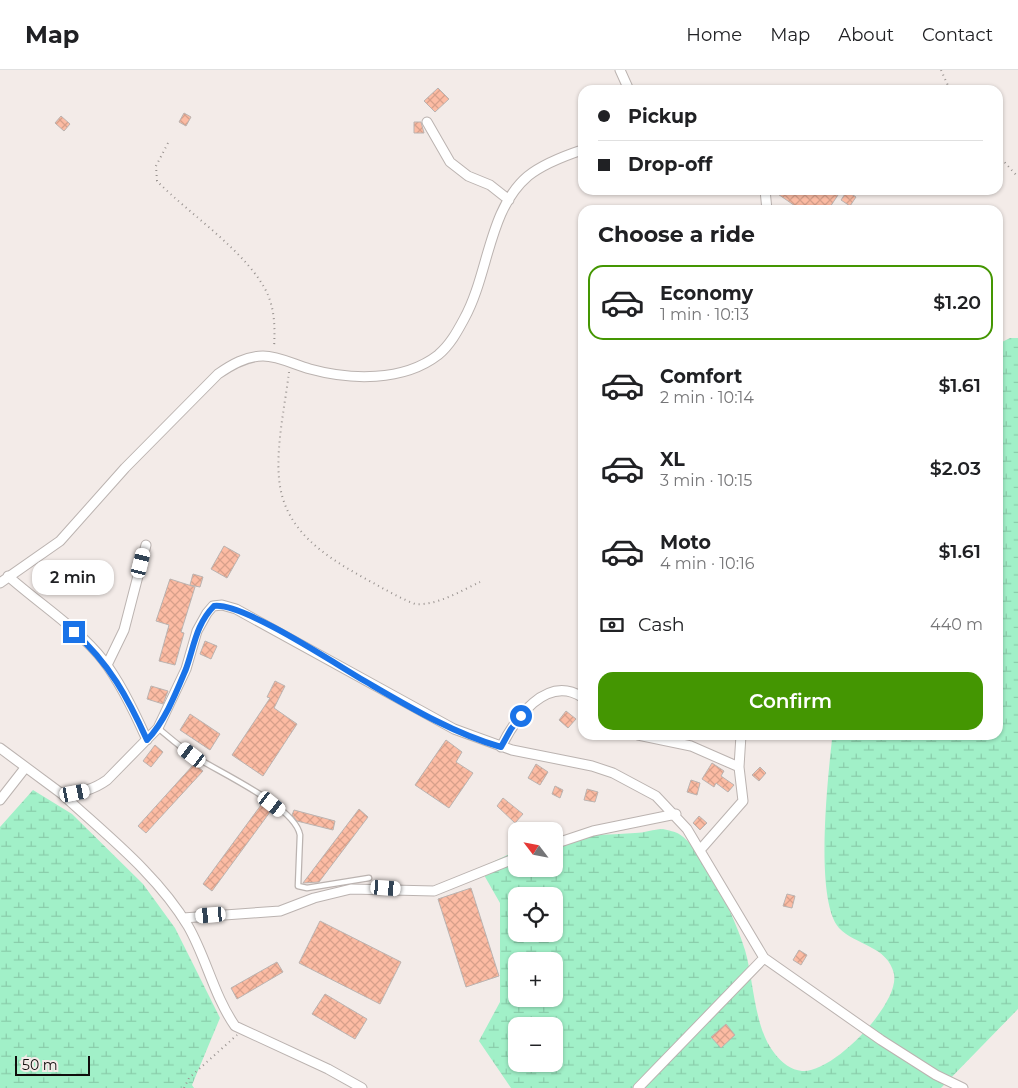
<!DOCTYPE html>
<meta charset="utf-8">
<style>
body{margin:0;font-family:Montserrat,sans-serif;background:#f2f2f2;color:#202124;height:100vh;display:flex;flex-direction:column;font-size:19px;white-space:nowrap}
*{box-sizing:border-box;margin:0}
p{font-size:16px;color:#757577}
.icon{flex:none;width:28px;height:28px;fill:none;stroke:currentColor;stroke-width:2;stroke-linecap:round;stroke-linejoin:round}
.map{position:relative;flex:1;overflow:hidden}
.side{position:absolute;left:578px;top:135px;width:425px;height:535px;display:flex;flex-direction:column;background:#fff;border-radius:15px;box-shadow:0 1px 4px #0004}
.side>*{flex:none}
.hud{position:absolute;left:578px;top:15px;width:425px;height:110px;border-radius:15px;box-shadow:0 1px 4px #0004;display:grid;align-content:center;height:110px;padding:0 20px;background:#fff}
.needle{width:32px;rotate:302deg}
.tools{position:absolute;left:508px;top:752px;display:grid;gap:10px}
.tools a{display:grid;place-items:center;width:55px;height:55px;border-radius:10px;background:#fff;box-shadow:0 1px 4px #0004;font-size:25px}
.scale{position:absolute;left:15px;bottom:12px;width:75px;box-sizing:border-box;padding-left:5px;border:2px solid #100d0c;border-top:0;font-size:14px;line-height:18px;white-space:nowrap;color:#100d0c;-webkit-text-stroke:4px #f3ebe8;paint-order:stroke}
.end{position:absolute;width:22px;height:22px;margin:-11px;border:6px solid #1a73e8;background:#fff;box-shadow:0 0 0 2px #fff}
.from{border-radius:50%}
.bubble{position:absolute;height:35px;border-radius:15px;background:#fff;box-shadow:0 1px 4px #0004;font-size:16px;font-weight:600;line-height:35px;text-align:center}
.car{position:absolute;width:15px;height:30px;margin:-15px -8px;border-radius:6px;box-shadow:0 0 4px 1px #0007;background:linear-gradient(#fff 24%,#345 0 40%,#fff 0 76%,#345 0 86%,#fff 0)}
.hud b{display:flex;align-items:center;gap:18px;height:48px;font-size:19px}
.hud b+b{border-top:1px solid #e0e0e0}
.hud i{width:12px;height:12px;background:#202124}
ul{padding:0;list-style:none}
li{display:flex;align-items:center;gap:15px;height:75px;margin:0 10px 8px;padding:0 10px;border:2px solid transparent;border-radius:15px}
li div{flex:1}
li b{display:block;font-size:19px}
li em{font-style:normal;font-weight:600}
li.on{border-color:#449602}
li>.icon{width:45px;height:45px;stroke-width:1.5}
h2{padding:0 20px;font-size:22px;line-height:60px}
.pay{display:flex;align-items:center;gap:12px;height:55px;padding:0 20px;font-size:19px}
.pay p{margin-inline-start:auto}
.action{display:flex;gap:10px;margin-top:auto;padding:10px 20px}
.action a{flex:1;height:58px;border-radius:15px;background:#449602;color:#fff;font-size:20px;font-weight:600;line-height:58px;text-align:center}
header{display:flex;align-items:center;gap:30px;box-sizing:border-box;height:70px;padding:0 25px;background:#fff;border-bottom:1px solid #e0e0e0}
header strong{font-size:24px}
nav{display:flex;gap:28px;margin-inline-start:auto;font-size:18px}
.map>svg:first-child{display:block}
.wetland{fill:url(#wetland-marsh);fill-rule:evenodd}
.building{fill:url(#building-cross-hatch);stroke:#bbb3b0}
.lines{fill:none;stroke-linecap:round;stroke-linejoin:round}
.service-casing{stroke:#bbb3b0;stroke-width:7}
.minor-casing{stroke:#bbb3b0;stroke-width:11}
.path{stroke:#999390;stroke-width:2;stroke-dasharray:1 4;stroke-linecap:butt}
.service{stroke:#fff;stroke-width:4.5}
.minor{stroke:#fff;stroke-width:9}
.route{stroke:#1a73e8;stroke-width:6}
</style>
<header>
<strong>Map</strong>
<nav><a>Home</a><a>Map</a><a>About</a><a>Contact</a></nav>
</header>
<div class="map">
<svg width="1018" height="1018" viewBox="0 0 1018 1018">
<defs>
<pattern id="wetland-marsh" width="20" height="14" patternUnits="userSpaceOnUse" patternTransform="scale(1.25)"><rect width="20" height="14" fill="#a1f0c8"/><path d="M1 5h8M5 5V1M11 12h8M15 12V8" fill="none" stroke="#8acdab"/></pattern>
<pattern id="building-cross-hatch" width="8" height="8" patternUnits="userSpaceOnUse" patternTransform="scale(1.25)"><rect width="8" height="8" fill="#fcbba3"/><path d="M0 0l8 8M0 8l8-8" fill="none" stroke="#d7a08b"/></pattern>
</defs>
<rect width="100%" height="100%" fill="#f3ebe8"/>
<path class="wetland" d="M1010,268H1018V939L941,1018H511L479,971L500,932V833L480,798L516,781V799H554V766C581,765 608,765 635,763C644,763 654,759 663,759C668,760 676,762 679,764C703,778 737,852 745,880C754,911 754,959 775,984C782,993 791,1000 802,1001C832,1004 900,934 894,904C888,876 855,875 839,858C814,830 828,707 832,669L833,665H998V274ZM516,826H554V864H516ZM516,891H554V929H516ZM516,956H554V994H516Z
M33,720L72,744L143,814L175,858L220,948L192,1015L194,1018H0V757Z"/>
<path class="building" d="M438,18L449,29L435,42L424,31Z
M184,43L191,47L186,56L179,52Z
M61,46L70,54L64,61L55,53Z
M414,52H421L424,63H414Z
M772,120H831L838,125L828,140H801Z
M847,121L856,127L850,136L841,130Z
M224,476L240,485L227,508L211,499Z
M193,504L203,507L200,517L190,515Z
M170,509L195,517L181,562L184,563L175,595L159,591L169,555L156,551Z
M205,571L217,576L211,589L200,584Z
M275,611L285,616L274,638L297,654L263,706L232,685L270,628L267,627Z
M151,616L168,621L163,634L147,629Z
M566,641L576,649L568,658L559,650Z
M190,644L220,664L210,680L180,660Z
M446,670L462,682L456,692L473,703L449,738L415,715Z
M155,675L163,682L151,697L143,691Z
M712,693L724,701L721,706L734,715L728,722L716,713L714,717L702,709Z
M194,694L203,701L146,763L138,756Z
M536,694L548,702L540,715L528,708Z
M760,697L766,703L759,711L752,705Z
M691,710L700,713L697,725L687,722Z
M555,716L563,720L560,728L552,724Z
M587,719L598,722L595,732L584,730Z
M503,728L523,744L515,753L497,736Z
M261,735L270,742L212,821L203,814Z
M359,739L368,747L319,812L303,813Z
M294,740L335,751L333,760L297,751L292,745Z
M699,746L707,753L700,760L693,753Z
M471,818L499,906L466,917L438,829Z
M787,824L795,826L792,838L783,836Z
M320,851L401,892L380,934L299,893Z
M799,880L807,885L801,895L793,890Z
M277,892L283,902L237,929L231,918Z
M325,924L367,949L355,969L312,944Z
M726,954L735,965L721,978L711,967Z"/>
<g class="lines">
<g class="service-casing">
<path id="service" d="M158,658C170,668 181,678 194,686C218,702 295,736 300,765L298,816L307,818L369,808"/>
</g>
<g class="minor-casing">
<path id="minor" d="M620,0L629,20
M427,52L450,92L468,106L490,115L509,130
M765,120L767,140
M8,506C37,532 80,560 103,590C121,613 135,643 147,670
M0,513L60,471L125,398L218,304C231,295 246,286 263,286C279,286 295,295 310,299C350,310 403,312 438,285C450,275 457,262 464,249C489,204 488,140 528,106C543,94 564,86 582,80
M107,595L124,560L146,475
M638,665L691,676L739,697
M501,677C515,649 546,604 582,627
M0,678L62,724C80,723 93,720 107,710L158,658L186,599L197,561L207,543L213,536L222,535L236,539L454,659L512,680L592,696L613,703L656,726L687,759L764,888L881,970L936,1005L963,1018
M62,724C105,764 157,804 188,856C206,887 214,926 235,956L328,999L362,1018
M0,730L25,698
M554,774L593,761L676,744
M700,780L743,731L739,697L741,665
M183,848L280,841L314,828L351,819L434,821L516,788
M638,1018L764,888"/>
</g>
<path class="path" d="M941,0L950,20
M168,73L156,96L157,111C189,144 250,184 268,225C275,242 275,259 274,278
M998,85L1018,107
M289,302C285,335 276,376 279,408C283,459 323,485 364,508C381,517 397,527 415,534C436,536 461,521 480,512
M184,1018L189,1008L237,965"/>
<use href="#service" class="service"/>
<use href="#minor" class="minor"/>
</g>
<g class="lines">
<path class="route" d="M74,562C109,593 128,628 147,670C165,651 176,623 186,599C194,577 196,554 214,536C242,532 334,593 363,610C406,635 452,663 501,677L511,659L521,646"/>
</g>
</svg>
<div class="tools">
<a><svg class="needle" viewBox="-14 -14 28 28"><path d="M0-13l5 13h-10z" fill="#e53935"/><path d="M0 13l5-13h-10z" fill="#757577"/></svg></a>
<a><svg class="icon" aria-label="locate" viewBox="0 0 24 24"><circle cx="12" cy="12" r="6"/><path d="M12 2v4M12 18v4M2 12h4M18 12h4"/></svg></a>
<a>+</a>
<a>−</a>
</div>
<div class="scale">50 m</div>
<i class="end from" style="left:521px;top:646px"></i>
<i class="end" style="left:74px;top:562px"></i>
<div class="bubble" style="left:32px;top:490px;width:82px">2 min</div>
<i class="car" style="left:141px;top:493px;rotate:14deg"></i>
<i class="car" style="left:192px;top:685px;rotate:307deg"></i>
<i class="car" style="left:75px;top:723px;rotate:79deg"></i>
<i class="car" style="left:272px;top:734px;rotate:128deg"></i>
<i class="car" style="left:386px;top:818px;rotate:94deg"></i>
<i class="car" style="left:211px;top:845px;rotate:265deg"></i>
<div class="hud">
<b><i class="from"></i>Pickup</b>
<b><i></i>Drop-off</b>
</div>
<section class="side">
<h2>Choose a ride</h2>
<ul>
<li class="on"><svg class="icon" aria-label="car" viewBox="0 0 24 24"><path d="M5 17H2v-5l4-1 3-4h7l3 4 3 1v5h-3M9 17h6M6 11h13"/><circle cx="7" cy="17" r="2"/><circle cx="17" cy="17" r="2"/></svg><div><b>Economy</b><p>1 min · 10:13</p></div><em>$1.20</em></li>
<li><svg class="icon" aria-label="car" viewBox="0 0 24 24"><path d="M5 17H2v-5l4-1 3-4h7l3 4 3 1v5h-3M9 17h6M6 11h13"/><circle cx="7" cy="17" r="2"/><circle cx="17" cy="17" r="2"/></svg><div><b>Comfort</b><p>2 min · 10:14</p></div><em>$1.61</em></li>
<li><svg class="icon" aria-label="car" viewBox="0 0 24 24"><path d="M5 17H2v-5l4-1 3-4h7l3 4 3 1v5h-3M9 17h6M6 11h13"/><circle cx="7" cy="17" r="2"/><circle cx="17" cy="17" r="2"/></svg><div><b>XL</b><p>3 min · 10:15</p></div><em>$2.03</em></li>
<li><svg class="icon" aria-label="car" viewBox="0 0 24 24"><path d="M5 17H2v-5l4-1 3-4h7l3 4 3 1v5h-3M9 17h6M6 11h13"/><circle cx="7" cy="17" r="2"/><circle cx="17" cy="17" r="2"/></svg><div><b>Moto</b><p>4 min · 10:16</p></div><em>$1.61</em></li>
</ul>
<div class="pay"><svg class="icon" aria-label="cash" viewBox="0 0 24 24"><path d="M3 7h18v10H3z"/><circle cx="12" cy="12" r="2"/></svg>Cash<p>440 m</p></div>
<div class="action"><a>Confirm</a></div>
</section>
</div>
